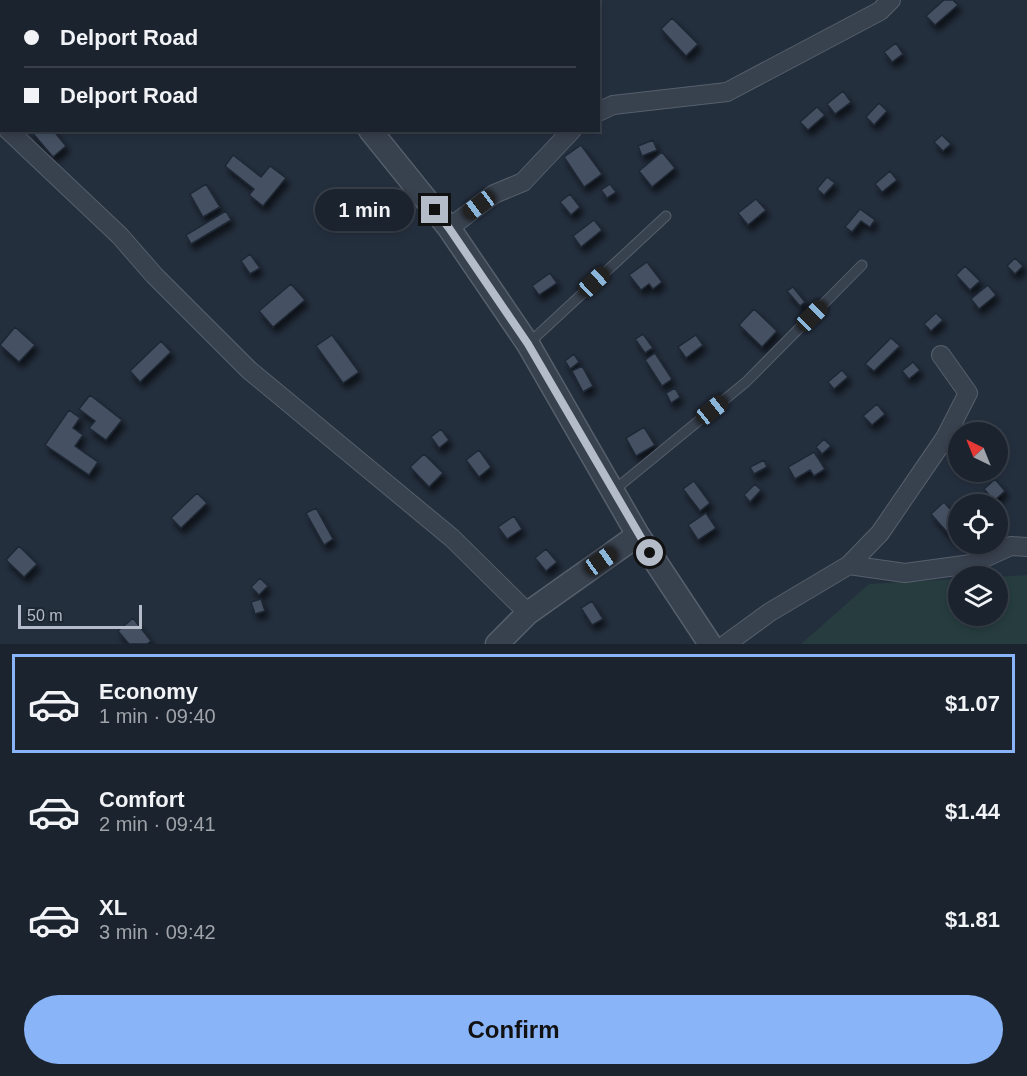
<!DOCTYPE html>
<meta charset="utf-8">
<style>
body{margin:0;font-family:Helvetica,sans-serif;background:#282f3a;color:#f1f3f6;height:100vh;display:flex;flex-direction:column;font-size:22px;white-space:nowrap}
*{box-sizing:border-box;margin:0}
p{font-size:20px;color:#a0a4aa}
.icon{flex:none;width:33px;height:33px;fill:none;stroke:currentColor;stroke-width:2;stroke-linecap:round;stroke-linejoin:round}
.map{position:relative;height:644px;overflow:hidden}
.sheet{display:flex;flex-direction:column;background:#1b232e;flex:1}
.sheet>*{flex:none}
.banner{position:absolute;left:0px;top:0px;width:600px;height:132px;box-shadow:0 3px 9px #0003,0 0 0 2px #39404a;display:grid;align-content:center;height:132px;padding:0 24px;background:#1b232e}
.needle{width:39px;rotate:317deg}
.buttons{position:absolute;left:948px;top:422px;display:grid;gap:12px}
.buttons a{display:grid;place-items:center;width:60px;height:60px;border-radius:50%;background:#1b232e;box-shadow:0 3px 9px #0003,0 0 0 2px #39404a;font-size:30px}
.scale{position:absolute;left:18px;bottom:15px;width:124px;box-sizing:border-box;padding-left:6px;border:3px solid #b4bcc9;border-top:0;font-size:16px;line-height:21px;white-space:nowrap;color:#b4bcc9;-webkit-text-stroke:4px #1d2633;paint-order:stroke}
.end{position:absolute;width:27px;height:27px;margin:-14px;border:8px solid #b4bcc9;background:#111;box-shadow:0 0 0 3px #111}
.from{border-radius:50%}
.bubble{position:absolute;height:42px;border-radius:21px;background:#1b232e;box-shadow:0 3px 9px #0003,0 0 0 2px #39404a;font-size:20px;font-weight:600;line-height:42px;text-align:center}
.car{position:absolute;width:18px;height:36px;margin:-18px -9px;border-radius:8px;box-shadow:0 0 4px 2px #0007;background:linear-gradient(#222 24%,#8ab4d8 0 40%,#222 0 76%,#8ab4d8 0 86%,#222 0)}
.banner b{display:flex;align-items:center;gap:21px;height:57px;font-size:22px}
.banner b+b{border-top:2px solid #39404a}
.banner i{width:15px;height:15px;background:#f1f3f6}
ul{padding:10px 0 0;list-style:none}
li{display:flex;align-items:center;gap:18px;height:99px;margin:0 12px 9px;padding:0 12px;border:3px solid transparent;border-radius:0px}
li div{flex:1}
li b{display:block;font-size:22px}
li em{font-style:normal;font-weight:600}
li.current{border-color:#8ab4f8}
li>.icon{width:54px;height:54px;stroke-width:1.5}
.primary-button{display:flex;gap:12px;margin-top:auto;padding:12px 24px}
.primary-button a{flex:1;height:69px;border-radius:36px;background:#8ab4f8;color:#111;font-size:24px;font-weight:600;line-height:69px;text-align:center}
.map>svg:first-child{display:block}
.green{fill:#263c3f}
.building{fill:#455162;stroke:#1f2835;stroke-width:1.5;filter:url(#shadow)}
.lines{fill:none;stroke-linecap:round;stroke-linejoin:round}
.service-casing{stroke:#565f6c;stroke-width:11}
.minor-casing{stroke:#565f6c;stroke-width:20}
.tertiary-casing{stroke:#565f6c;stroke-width:25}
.service{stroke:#38414e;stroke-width:9}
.minor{stroke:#38414e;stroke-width:18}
.tertiary{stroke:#38414e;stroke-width:22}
.route{stroke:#b4bcc9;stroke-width:8}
</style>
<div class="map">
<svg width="1027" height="644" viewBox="0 0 1027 644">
<defs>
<filter id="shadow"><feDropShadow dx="3.5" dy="6" stdDeviation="3" flood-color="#0009"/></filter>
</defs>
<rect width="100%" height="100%" fill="#242f3e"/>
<path class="green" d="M1027,575V644H801L869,584L958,579V615H998V577Z"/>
<path class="building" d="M944,0H953L958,5L935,25L926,16Z
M672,18L698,44L686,56L661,29Z
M896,43L903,54L892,62L884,52Z
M843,91L851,102L835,114L827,104Z
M879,103L887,111L874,125L866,117Z
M817,107L825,115L808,130L800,122Z
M30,130H53L66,146L53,157Z
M942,135L951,144L943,151L934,142Z
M653,140L657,150L642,156L638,146Z
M581,145L602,174L584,187L564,157Z
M662,152L675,168L652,187L639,171Z
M233,155L261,177L270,166L286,178L263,206L249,195L254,189L225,166Z
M890,171L897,180L882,192L875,184Z
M827,177L835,183L824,195L817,189Z
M206,184L220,207L203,217L190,194Z
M610,184L616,192L607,198L601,190Z
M570,194L580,207L571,215L560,202Z
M756,199L766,210L748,225L738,213Z
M860,209L875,220L870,227L861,221L852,232L845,227Z
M226,211L231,220L191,244L186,235Z
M594,220L602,230L581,247L573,236Z
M250,254L260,268L250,274L241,261Z
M1015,258L1023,266L1015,274L1007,266Z
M647,262L662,282L653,289L649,284L641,290L629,275Z
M965,266L980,281L970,290L956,275Z
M550,273L557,283L539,295L532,286Z
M291,284L305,300L273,327L259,311Z
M988,285L996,295L979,309L971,299Z
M793,287L805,302L800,306L787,291Z
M754,309L777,331L762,347L739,325Z
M936,313L943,320L931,331L924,324Z
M15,327L35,345L19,362L0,345Z
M643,334L653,348L645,353L635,339Z
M332,335L359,372L343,383L316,346Z
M696,335L703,345L686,358L678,347Z
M891,338L900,346L874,371L865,364Z
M161,341L171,352L140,382L130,371Z
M655,353L672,379L662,386L645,360Z
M574,354L579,362L570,369L565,361Z
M913,362L920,370L909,379L902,371Z
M582,366L593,386L583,392L572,371Z
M842,370L848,377L834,389L828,382Z
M675,388L680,397L671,403L666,393Z
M90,395L122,420L106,440L89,428L95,421L79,409Z
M877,404L885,414L872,425L863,416Z
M69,410L80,418L73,428L83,435L75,446L98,462L89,475L45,445Z
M644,427L655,445L636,456L626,438Z
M441,429L449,440L439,448L431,437Z
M824,439L831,446L822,454L816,447Z
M479,450L491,467L479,477L466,460Z
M814,452L825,469L814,476L810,470L795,479L788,467Z
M424,454L443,473L429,487L410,467Z
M764,460L767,467L754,474L750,467Z
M995,479L1005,491L994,501L984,489Z
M694,481L710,503L700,511L683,489Z
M755,484L761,490L750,502L744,495Z
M197,493L207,503L181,528L171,518Z
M944,502L958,518V536L954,540L931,514Z
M316,508L333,539L324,545L306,513Z
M706,513L716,528L698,540L688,525Z
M514,516L522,529L507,539L498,527Z
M19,546L37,564L24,577L6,560Z
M546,549L557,562L546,571L535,558Z
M260,578L268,586L259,595L251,587Z
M261,599L265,611L255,614L251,602Z
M592,601L603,619L592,625L581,608Z
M133,618L151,641L147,644H129L118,631Z"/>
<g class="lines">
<g class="service-casing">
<path id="service" d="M528,344L666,216
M613,491L746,382L862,265"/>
</g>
<g class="minor-casing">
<path id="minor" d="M135,2V0
M598,112L613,105L727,92L880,11L891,0
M0,116L2,115
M8,130L120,236L154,275L249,370L452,538L528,613
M449,228L494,194L523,182L572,130
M849,565L905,573L971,564L1011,546L1027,547
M726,644L770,612L849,565L880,533L945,438L968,393L941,355"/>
</g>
<g class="tertiary-casing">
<path id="tertiary" d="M216,0L219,2
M370,130L449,228L528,344L638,535L710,644
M497,644L528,613L638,535"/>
</g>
<use href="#service" class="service"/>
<use href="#minor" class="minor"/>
<use href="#tertiary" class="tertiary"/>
</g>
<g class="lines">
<path class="route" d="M435,210L449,228L528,344L650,553"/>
</g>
</svg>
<div class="buttons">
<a><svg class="needle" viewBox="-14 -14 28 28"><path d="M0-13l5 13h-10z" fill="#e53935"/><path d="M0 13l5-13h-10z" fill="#a0a4aa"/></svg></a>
<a><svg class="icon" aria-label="locate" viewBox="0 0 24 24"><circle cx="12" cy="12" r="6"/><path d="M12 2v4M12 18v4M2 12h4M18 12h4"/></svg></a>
<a><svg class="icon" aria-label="layers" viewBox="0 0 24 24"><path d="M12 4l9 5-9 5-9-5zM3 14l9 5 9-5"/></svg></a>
</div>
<div class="scale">50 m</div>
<i class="end from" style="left:650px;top:553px"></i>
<i class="end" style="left:435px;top:210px"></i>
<div class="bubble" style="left:315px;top:189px;width:99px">1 min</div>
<i class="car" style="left:479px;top:205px;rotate:233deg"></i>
<i class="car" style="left:594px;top:282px;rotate:47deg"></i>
<i class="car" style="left:812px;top:316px;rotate:45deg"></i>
<i class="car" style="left:712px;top:410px;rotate:51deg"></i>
<i class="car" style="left:601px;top:561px;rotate:55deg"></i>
<div class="banner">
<b><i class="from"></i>Delport Road</b>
<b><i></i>Delport Road</b>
</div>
</div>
<section class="sheet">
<ul>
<li class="current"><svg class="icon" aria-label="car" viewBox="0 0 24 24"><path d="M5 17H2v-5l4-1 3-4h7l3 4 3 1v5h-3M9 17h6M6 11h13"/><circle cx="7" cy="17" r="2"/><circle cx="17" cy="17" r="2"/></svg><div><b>Economy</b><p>1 min · 09:40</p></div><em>$1.07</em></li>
<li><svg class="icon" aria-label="car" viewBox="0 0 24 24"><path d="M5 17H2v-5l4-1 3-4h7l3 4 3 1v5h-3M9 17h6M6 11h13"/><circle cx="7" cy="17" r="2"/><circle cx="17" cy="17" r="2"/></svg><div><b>Comfort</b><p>2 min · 09:41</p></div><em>$1.44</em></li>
<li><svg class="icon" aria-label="car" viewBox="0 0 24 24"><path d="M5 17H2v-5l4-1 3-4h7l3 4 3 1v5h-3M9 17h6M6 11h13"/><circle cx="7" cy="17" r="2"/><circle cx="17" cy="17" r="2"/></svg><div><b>XL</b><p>3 min · 09:42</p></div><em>$1.81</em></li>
</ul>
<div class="primary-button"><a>Confirm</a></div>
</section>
